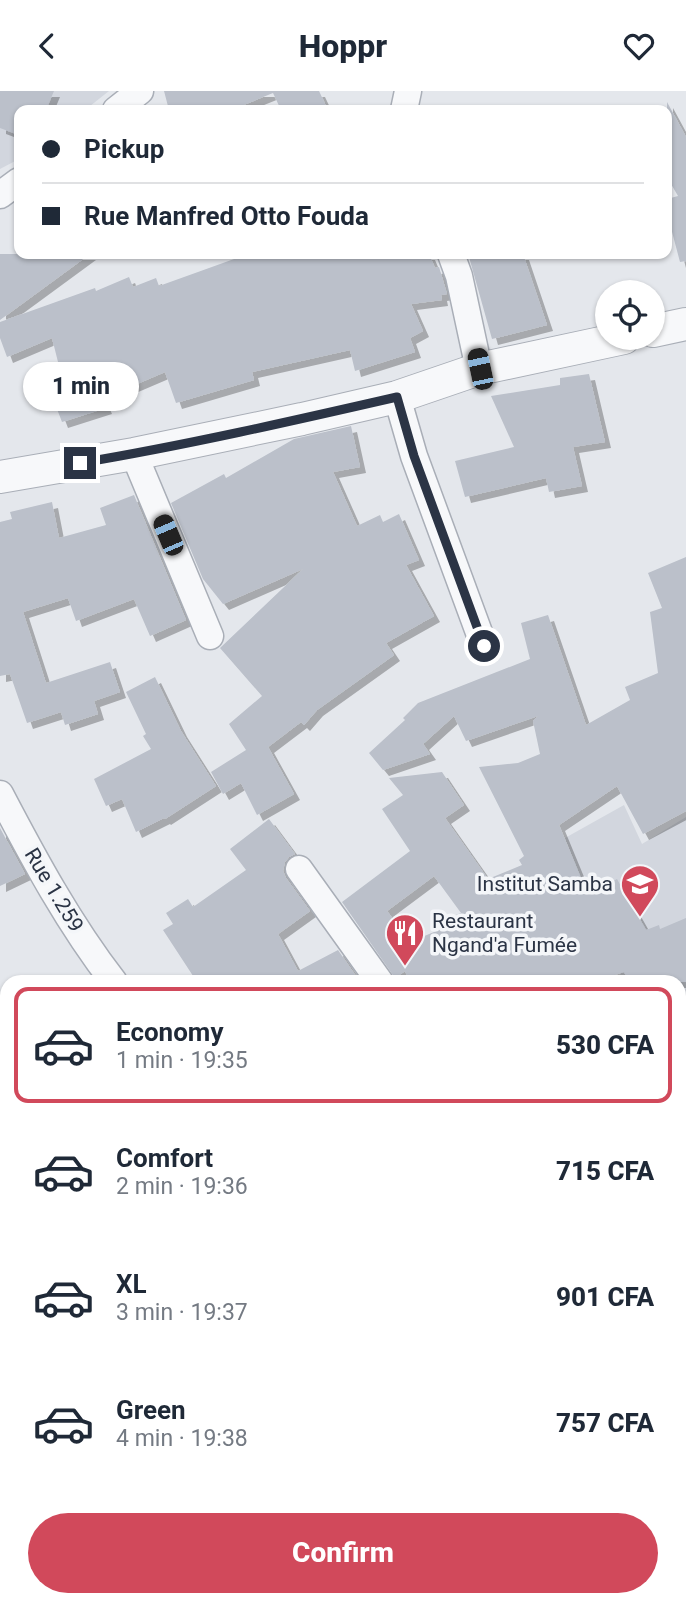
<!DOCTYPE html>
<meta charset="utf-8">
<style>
body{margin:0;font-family:Roboto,sans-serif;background:#f2f2f3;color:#1f2937;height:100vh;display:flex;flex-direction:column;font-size:26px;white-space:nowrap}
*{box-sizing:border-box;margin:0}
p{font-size:23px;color:#747a83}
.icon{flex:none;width:38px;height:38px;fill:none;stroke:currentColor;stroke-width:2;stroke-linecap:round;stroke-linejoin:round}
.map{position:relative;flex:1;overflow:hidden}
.drawer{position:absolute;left:0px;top:884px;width:686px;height:632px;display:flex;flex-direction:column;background:#fff;border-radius:21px 21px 0 0;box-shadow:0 2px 5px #0004}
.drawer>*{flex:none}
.top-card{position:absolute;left:14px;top:14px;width:658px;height:154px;border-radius:14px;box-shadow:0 2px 5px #0004;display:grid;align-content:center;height:154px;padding:0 28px;background:#fff}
.controls{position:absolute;left:595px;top:189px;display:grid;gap:14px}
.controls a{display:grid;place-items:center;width:70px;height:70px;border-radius:50%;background:#fff;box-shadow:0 2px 5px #0004;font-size:35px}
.end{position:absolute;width:32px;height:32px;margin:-16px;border:9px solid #2b3445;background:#fff;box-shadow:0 0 0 4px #fff}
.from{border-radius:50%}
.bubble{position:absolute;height:49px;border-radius:24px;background:#fff;box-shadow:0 2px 5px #0004;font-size:23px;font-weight:800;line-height:49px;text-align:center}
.car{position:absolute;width:21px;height:42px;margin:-21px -10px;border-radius:9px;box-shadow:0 0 5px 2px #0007;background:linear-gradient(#222 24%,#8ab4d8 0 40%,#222 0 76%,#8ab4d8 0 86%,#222 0)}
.top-card b{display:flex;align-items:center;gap:24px;height:66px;font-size:26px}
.top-card b+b{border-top:2px solid #e0e1e3}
.top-card i{width:18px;height:18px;background:#1f2937}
ul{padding:12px 0 0;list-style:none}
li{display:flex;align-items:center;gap:21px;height:116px;margin:0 14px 10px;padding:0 14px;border:4px solid transparent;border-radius:14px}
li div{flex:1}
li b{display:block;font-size:26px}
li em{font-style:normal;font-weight:800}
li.current{border-color:#d1495b}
li>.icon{width:63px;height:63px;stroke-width:1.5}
.cta{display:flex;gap:14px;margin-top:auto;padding:14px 28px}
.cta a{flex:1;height:80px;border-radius:42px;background:#d1495b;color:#fff;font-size:28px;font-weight:800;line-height:80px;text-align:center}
header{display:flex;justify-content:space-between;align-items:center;height:91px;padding:0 28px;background:#fff;font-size:32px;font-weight:800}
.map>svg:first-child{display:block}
.built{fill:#d2d6de}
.building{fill:#bbc0ca;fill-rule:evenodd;filter:url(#shadow)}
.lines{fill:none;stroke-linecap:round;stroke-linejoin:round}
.minor-casing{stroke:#a9aeb7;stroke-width:29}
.tertiary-casing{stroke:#a9aeb7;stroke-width:34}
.primary-casing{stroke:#a3abb8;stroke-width:41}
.minor{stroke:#f7f8fa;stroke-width:26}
.tertiary{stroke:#f7f8fa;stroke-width:32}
.primary{stroke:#fff;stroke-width:38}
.route{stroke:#2b3445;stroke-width:9}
.labels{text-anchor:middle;stroke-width:7;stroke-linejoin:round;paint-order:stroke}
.poi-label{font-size:21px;fill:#2b3445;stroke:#f4f6f9;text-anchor:end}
.street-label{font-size:21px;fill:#2b3445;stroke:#f4f6f9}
</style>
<header><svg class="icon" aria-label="back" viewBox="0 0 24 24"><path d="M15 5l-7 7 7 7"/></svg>Hoppr<svg class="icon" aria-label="heart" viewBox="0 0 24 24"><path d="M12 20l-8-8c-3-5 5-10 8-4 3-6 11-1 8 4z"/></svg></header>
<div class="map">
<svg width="686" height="1514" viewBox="0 0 686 1514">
<defs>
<filter id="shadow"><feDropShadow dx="6" dy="6" stdDeviation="0" flood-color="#0004"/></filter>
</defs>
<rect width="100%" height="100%" fill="#e4e7ec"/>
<path class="built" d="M0,0H109L85,19H19V68L0,78Z
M624,714L642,753L686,726V936L679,939V891H624L606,854L565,747Z
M7,934V1095L0,1099V938Z"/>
<path class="building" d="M0,0H54L46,19H19V33L16,43L0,37Z
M164,0H319L328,19H281L273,2L231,19H169Z
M667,11L686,46V170L680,171L667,122V108L678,105L667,86Z
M0,163H90L0,229Z
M248,163H429L435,177L439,176L447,203L441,204L442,209L411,213L423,240L410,247L415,261L355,280L350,259L252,281L254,289L176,312L165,281L102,308L106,317L62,331L47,292L62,287L52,247L7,266L0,247V231L95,197L96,200L129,186L133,196L156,187L159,195Z
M480,163H523L547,234L492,248L469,166Z
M589,283L605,351L573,356L582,395L549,401L546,387L465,406L455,370L514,356L491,305L560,294V287Z
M351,335L360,376L333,381L357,435L380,424L383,431L399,423L419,469L406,474L434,525L386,552L394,564L317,619L304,634L301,631L268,656L294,703L257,724L241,692L223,703L211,681L246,659L229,633L262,605L220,557L303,478L223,513L203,488L171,412L224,383L226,387L294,348Z
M134,404L186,529L150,545L134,508L76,530L68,507L23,521L46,592L110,571L120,601L94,610L98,623L65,634L61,621L27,632L10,583L0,585V431L12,428L10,421L52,411L59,447L106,434L100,417Z
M686,466V720L643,743L617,695L559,734L588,804L617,788L646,839L659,834L660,838L686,827V891H629L624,881L593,891H410L405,880L395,887L342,811L410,760L382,718L403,704L389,687L442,681L464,714L445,727L488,788L522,774L519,769L524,765L479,676L518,672L540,663L533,630L538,625L466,650L454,625L423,653L430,663L383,679L369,662L405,629L403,627L418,612L530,568L521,532L548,524L586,634L630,609L625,596L658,582L650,521L662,517L648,482ZM434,785L461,822L443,829L446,836L410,851L387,820Z
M155,586L181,640L216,695L165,728L164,727L136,741L122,708L106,715L94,688L151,658L143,645L146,643L126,601Z
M269,728L295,763L289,766L285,771L283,780L286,787L310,820L278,843L298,880L338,859L360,891H197L163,839L173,833L166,822L188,808L193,816L246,779L230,758Z
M0,737L25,783L0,795Z"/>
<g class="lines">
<g class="minor-casing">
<path id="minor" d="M116,19L140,0
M404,19L408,0
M0,104L19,90
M451,163L459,185L479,278
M397,306L414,365L484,555
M134,363L210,545
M0,703C34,768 69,833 114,891
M299,778L380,891
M175,1508L179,1514"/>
</g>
<g class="tertiary-casing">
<path id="tertiary" d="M653,240L686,233
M0,386L134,363L302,328L397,306L479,278L624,247"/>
</g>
<g class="primary-casing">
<path id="primary" d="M679,977L686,974
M0,1365L7,1360"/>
</g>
<use href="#minor" class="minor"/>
<use href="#tertiary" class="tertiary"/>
<use href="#primary" class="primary"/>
</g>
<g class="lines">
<path class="route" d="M80,372C187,354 292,330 397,306L414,365L484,555"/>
</g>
<defs>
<g id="university-pin" transform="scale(2.0125)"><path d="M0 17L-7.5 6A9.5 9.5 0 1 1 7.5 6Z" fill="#d1495b" stroke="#f4f6f9"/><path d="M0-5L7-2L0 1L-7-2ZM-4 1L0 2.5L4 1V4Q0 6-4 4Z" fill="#fff"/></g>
<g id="restaurant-pin" transform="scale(2.0125)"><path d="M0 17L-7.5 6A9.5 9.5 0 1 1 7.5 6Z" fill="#d1495b" stroke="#f4f6f9"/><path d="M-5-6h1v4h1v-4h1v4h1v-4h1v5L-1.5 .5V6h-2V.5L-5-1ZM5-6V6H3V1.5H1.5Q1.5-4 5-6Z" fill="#fff"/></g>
</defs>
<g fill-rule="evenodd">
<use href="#university-pin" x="640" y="793"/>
<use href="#restaurant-pin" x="405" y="842"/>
</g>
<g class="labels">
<g class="poi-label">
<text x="613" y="800">Institut Samba</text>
<text x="432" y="837" text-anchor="start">Restaurant<tspan x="432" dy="24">Ngand'a Fumée</tspan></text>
</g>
<g class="street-label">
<text transform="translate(54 799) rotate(59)" y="7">Rue 1.259</text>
</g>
</g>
</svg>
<div class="controls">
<a><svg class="icon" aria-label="locate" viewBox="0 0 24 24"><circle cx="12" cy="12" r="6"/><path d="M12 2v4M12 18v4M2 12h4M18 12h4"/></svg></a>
</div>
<i class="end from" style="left:484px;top:555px"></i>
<i class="end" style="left:80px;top:372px"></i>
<div class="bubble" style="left:23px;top:271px;width:116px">1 min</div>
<i class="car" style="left:480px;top:278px;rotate:348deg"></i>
<i class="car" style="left:168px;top:444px;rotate:337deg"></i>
<div class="top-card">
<b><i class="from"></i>Pickup</b>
<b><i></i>Rue Manfred Otto Fouda</b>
</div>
<section class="drawer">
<ul>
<li class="current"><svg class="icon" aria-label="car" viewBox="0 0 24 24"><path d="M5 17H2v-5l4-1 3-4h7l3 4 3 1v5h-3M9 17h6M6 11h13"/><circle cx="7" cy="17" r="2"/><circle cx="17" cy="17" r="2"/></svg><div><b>Economy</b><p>1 min · 19:35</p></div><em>530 CFA</em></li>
<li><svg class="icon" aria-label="car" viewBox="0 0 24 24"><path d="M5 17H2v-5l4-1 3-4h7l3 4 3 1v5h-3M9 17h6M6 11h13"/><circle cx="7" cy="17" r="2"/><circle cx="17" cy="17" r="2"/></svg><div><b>Comfort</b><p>2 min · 19:36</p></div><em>715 CFA</em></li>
<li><svg class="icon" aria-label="car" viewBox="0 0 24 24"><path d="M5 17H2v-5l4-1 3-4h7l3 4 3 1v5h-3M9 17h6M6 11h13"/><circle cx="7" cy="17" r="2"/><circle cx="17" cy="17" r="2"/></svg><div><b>XL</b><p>3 min · 19:37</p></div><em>901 CFA</em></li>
<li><svg class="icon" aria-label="car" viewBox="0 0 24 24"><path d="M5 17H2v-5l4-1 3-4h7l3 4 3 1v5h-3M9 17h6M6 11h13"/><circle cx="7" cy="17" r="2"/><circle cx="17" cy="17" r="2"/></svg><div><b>Green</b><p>4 min · 19:38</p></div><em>757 CFA</em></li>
</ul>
<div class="cta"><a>Confirm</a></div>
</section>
</div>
